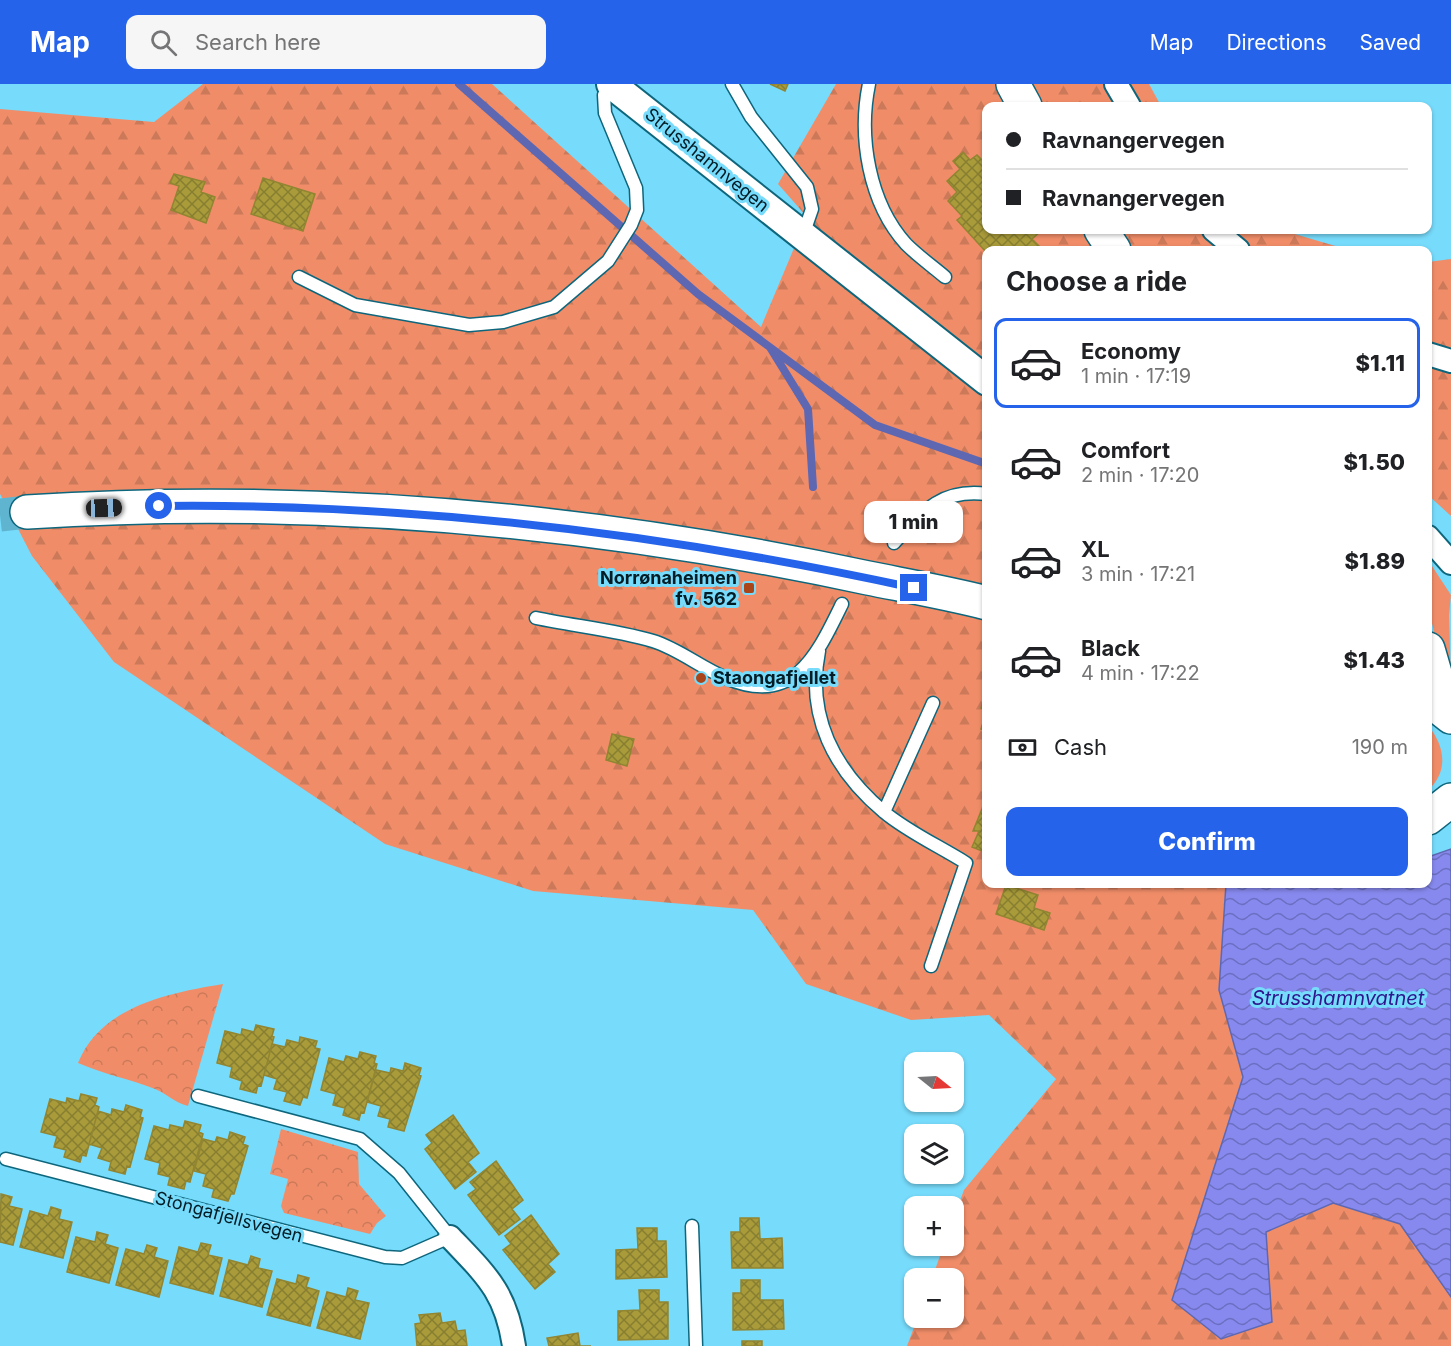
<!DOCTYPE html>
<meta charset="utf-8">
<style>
body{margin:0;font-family:Inter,sans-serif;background:#f6f6f6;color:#202124;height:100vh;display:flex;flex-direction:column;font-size:22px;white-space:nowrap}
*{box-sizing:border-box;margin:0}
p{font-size:20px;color:#757577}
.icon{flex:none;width:33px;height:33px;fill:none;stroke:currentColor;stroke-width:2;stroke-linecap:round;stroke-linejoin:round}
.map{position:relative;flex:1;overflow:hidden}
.panel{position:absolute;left:982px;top:162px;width:450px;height:642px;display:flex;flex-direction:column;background:#fff;border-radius:12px;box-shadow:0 2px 4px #0004}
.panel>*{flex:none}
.guide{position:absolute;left:982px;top:18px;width:450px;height:132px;border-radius:12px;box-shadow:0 2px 4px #0004;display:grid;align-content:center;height:132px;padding:0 24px;background:#fff}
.needle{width:39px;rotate:108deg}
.controls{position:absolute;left:904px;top:968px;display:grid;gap:12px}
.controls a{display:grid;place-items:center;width:60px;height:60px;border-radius:12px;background:#fff;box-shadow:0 2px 4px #0004;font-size:30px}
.end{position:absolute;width:27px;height:27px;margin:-14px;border:8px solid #2563eb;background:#fff;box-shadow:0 0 0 3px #fff}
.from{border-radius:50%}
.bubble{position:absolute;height:42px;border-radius:12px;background:#fff;box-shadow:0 2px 4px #0004;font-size:20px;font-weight:800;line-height:42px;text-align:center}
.car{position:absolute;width:18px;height:36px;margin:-18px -9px;border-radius:8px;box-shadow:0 0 4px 2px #0007;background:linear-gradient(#222 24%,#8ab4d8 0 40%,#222 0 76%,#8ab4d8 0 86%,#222 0)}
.guide b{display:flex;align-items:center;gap:21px;height:57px;font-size:22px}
.guide b+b{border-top:2px solid #e0e0e0}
.guide i{width:15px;height:15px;background:#202124}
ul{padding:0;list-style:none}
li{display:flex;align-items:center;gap:18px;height:90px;margin:0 12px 9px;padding:0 12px;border:3px solid transparent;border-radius:12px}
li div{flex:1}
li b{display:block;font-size:22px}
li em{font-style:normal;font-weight:800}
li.selected{border-color:#2563eb}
li>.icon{width:54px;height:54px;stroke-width:1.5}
h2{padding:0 24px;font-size:27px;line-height:72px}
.pay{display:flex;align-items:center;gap:15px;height:66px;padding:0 24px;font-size:22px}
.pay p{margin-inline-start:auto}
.primary-button{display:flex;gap:12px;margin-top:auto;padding:12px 24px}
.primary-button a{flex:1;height:69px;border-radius:12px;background:#2563eb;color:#fff;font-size:24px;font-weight:800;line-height:69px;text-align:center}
header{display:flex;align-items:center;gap:36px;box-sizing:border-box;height:84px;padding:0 30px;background:#2563eb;color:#fff}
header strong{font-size:28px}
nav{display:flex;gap:33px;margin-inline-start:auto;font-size:21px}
.search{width:420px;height:54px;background:#f6f6f6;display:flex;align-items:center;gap:15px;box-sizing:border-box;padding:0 21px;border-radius:12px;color:#757577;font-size:22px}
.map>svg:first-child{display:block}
.grass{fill:#f08d68}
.forest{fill:url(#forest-firs)}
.park{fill:url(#park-crowns)}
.water{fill:url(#water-waves);stroke:#5e68b2;stroke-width:1.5}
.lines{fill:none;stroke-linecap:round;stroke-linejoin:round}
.stream{stroke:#5e68b2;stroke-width:8}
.building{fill:url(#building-cross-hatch);stroke:#918532;stroke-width:1.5}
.primary-tunnel{stroke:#5fb5d0;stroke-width:33;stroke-dasharray:33 16;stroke-linecap:butt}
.service-casing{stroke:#0e667c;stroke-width:15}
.minor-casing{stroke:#0e667c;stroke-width:26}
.tertiary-casing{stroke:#0e667c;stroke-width:32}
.secondary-casing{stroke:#0e667c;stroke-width:36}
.primary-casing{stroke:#0e667c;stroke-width:36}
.service{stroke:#fff;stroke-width:12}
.minor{stroke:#fff;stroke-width:22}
.tertiary{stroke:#fff;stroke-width:28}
.secondary{stroke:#fff;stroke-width:33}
.primary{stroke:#fff;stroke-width:33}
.route{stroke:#2563eb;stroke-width:8}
.poi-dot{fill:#aa451a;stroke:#77dbfb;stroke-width:2}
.labels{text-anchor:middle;stroke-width:6;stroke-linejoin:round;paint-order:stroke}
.street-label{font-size:18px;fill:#001c25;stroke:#77dbfb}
.poi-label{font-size:18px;font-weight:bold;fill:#001c25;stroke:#77dbfb;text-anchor:end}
.water-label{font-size:20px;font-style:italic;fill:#2f168d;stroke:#77dbfb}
</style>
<header>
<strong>Map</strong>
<div class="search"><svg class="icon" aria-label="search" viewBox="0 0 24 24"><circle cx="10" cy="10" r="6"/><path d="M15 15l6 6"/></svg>Search here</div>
<nav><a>Map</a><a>Directions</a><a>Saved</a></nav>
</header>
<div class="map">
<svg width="1451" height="1262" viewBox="0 0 1451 1262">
<defs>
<pattern id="forest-firs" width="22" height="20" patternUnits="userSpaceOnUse" patternTransform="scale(1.5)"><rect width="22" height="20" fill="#f08d68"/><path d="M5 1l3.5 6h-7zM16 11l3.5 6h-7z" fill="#cc795a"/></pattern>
<pattern id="park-crowns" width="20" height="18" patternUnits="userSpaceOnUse" patternTransform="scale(1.5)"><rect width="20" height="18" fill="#f08d68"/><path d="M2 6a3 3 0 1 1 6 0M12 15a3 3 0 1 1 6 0" fill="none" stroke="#cc795a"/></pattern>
<pattern id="water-waves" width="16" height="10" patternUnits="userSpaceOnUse" patternTransform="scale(1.5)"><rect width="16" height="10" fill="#8789ee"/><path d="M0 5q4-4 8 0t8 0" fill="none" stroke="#6c6fc1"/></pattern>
<pattern id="building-cross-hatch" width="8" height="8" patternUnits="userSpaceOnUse" patternTransform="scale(1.5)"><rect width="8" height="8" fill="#a99b3a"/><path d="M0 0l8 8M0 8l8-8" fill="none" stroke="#877e31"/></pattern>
</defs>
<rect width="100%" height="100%" fill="#77dbfb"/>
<path class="grass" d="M1428,476L1451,511L1449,531L1451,597L1442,578L1428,524Z
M1428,642C1445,661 1449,688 1428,706Z"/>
<path class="forest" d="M203,0H492L761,243L807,133L778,100L836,0H1149L1161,22H987V146H1281L1349,166H987V800H1226L1219,906L1243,993L1172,1216L1266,1148L1333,1119L1400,1140L1451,1213V1262H907L918,1233H954V1194H932L944,1161H954V1133L964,1106L1056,995L989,931L911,936L806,900L753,826L533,807L385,760L114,578L32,472L0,410V25L154,38Z
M1451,175V432L1428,411V178Z"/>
<path class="park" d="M223,900L188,1022C175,1019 167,1010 155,1005C130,995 103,990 78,979C101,922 169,909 223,900Z
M281,1045L358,1068L359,1100L386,1132L377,1139L370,1150L284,1129L281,1122L288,1095L270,1090Z"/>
<path class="water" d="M1451,765V1213L1400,1140L1333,1119L1266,1148L1272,1238L1221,1255L1172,1216L1243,993L1219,906L1226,800H1428V773Z"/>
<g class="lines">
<path class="stream" d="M459,0L698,210L875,341L987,380
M771,265L808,325L813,403"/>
</g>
<path class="building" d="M770,0H788L785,7Z
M963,68L970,76L977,71L987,81V146H1042L1032,155L1043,166H987V169L957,136L962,132L948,117L957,108L947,97L960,85L953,77Z
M174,90L205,98L201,108L215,113L206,139L171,126L179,102L170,99Z
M263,94L315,110L303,147L251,130Z
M987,605V626L981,624Z
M987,626V647L981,645Z
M612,650L634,655L627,682L606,676Z
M986,715L987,716V769L972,763L979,747H973Z
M1006,801L1038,811L1034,824L1050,829L1044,846L996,830Z
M256,941L274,945L272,952L274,953L261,1002L258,1001L256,1009L240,1005L242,997L230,993L232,983L217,979L225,947L241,951L242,945L254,948Z
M300,953L317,957L315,964L320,965L307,1014L303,1013L300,1021L284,1017L287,1008L274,1005L277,995L264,991L272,960L285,963L287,956L299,959Z
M360,968L376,972L374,979L377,980L364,1029L361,1028L359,1036L343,1031L345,1024L333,1021L336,1010L321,1006L329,974L344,978L346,972L358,975Z
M405,979L421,984L419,991L421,992L404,1047L388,1043L390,1035L378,1032L381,1022L367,1018L376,986L390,989L391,984L403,987Z
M81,1010L97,1014L95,1021L99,1023L86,1072L82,1071L80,1078L64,1073L66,1066L54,1063L57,1052L41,1048L50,1015L66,1019L67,1014L79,1017Z
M126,1021L142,1026L140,1033L143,1034L130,1083L127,1082L125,1090L109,1086L111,1078L98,1074L102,1064L89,1060L98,1027L111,1031L112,1025L124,1028Z
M453,1031L479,1069L468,1078L476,1088L455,1105L425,1065L432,1059L426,1051Z
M185,1037L201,1041L199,1048L203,1050L190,1098L186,1097L184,1105L168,1101L170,1093L158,1090L160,1079L145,1075L154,1042L169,1046L170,1041L183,1044Z
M230,1048L245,1053L243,1060L248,1062L234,1110H231L228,1117L212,1113L214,1105L203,1102L206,1090L194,1087L203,1055L215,1058L217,1053L228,1056Z
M496,1077L523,1116L512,1125L520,1135L499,1151L468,1111L476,1105L470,1098Z
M1,1110L12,1113L9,1122L22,1125L13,1161L0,1158Z
M51,1123L61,1126L59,1135L72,1138L63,1174L20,1163L30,1127L48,1132Z
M531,1131L559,1170L548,1180L555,1188L535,1205L503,1166L511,1160L505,1152Z
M740,1134H759L760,1155L782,1154L783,1184H732L731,1148H740Z
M637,1144H657V1157H666L667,1193L616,1195V1166L638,1165Z
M97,1148L108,1151L105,1160L118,1164L109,1199L67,1188L76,1153L95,1158Z
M201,1159L211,1161L208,1171L222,1174L213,1210L170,1199L179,1163L198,1168Z
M147,1161L157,1164L154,1173L168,1177L159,1213L116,1201L126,1165L144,1170Z
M251,1172L260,1175L258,1184L272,1187L262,1223L220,1212L229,1176L248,1181Z
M298,1191L309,1194L306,1203L319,1207L310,1242L267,1231L277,1195L296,1200Z
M741,1196H760V1216H783L784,1245L733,1246V1209H741Z
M348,1204L358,1207L355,1216L369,1219L360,1255L317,1244L327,1208L346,1213Z
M639,1206H659V1218H668V1255L618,1256V1227L640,1226Z
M440,1229L442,1239L455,1237L457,1247L465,1246L467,1262H417L415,1240L421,1239L419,1231Z
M578,1249L580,1262H591H549L547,1254Z
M742,1257H762V1262H742Z"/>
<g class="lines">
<path class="primary-tunnel" d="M0,431L27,428"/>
<g class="service-casing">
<path id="service" d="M732,0L751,33L807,103L812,125L803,151
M869,0C858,53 869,119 906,160C918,172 932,182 945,193
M299,193L355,221L469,241L503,238L554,223L608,177L631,141L637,126L636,104L605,29L604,11L611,0
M894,459C922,428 941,404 987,410
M536,534C574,542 616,546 653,557C679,565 701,584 726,594C794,623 817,571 842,520
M819,567C806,632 834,686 884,728C908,748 939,762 966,779L931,882
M884,728L933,619
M6,1075L385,1173L402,1174L450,1153L399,1089L360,1055L198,1012
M692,1142L696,1262"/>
</g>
<g class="minor-casing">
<path id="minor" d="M1116,0L1129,22
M1214,146L1238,166
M1428,270L1451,277
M1428,453L1451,479
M450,1153C486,1191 506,1208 514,1262"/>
</g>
<g class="tertiary-casing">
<path id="tertiary" d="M611,0L987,297"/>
</g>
<g class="secondary-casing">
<path id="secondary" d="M1013,0L1025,22
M1101,146L1114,166
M1428,565L1446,627"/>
</g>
<g class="primary-casing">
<path id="primary" d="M27,428C308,410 593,435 868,494C908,502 948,509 987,519
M1428,615L1451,633
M1428,734L1451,716"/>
</g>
<use href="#service" class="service"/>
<use href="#minor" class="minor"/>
<use href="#tertiary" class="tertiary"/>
<use href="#secondary" class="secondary"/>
<use href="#primary" class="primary"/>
</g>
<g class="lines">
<path class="route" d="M159,422C413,419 666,450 914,504"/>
</g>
<g class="poi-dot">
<rect x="743" y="498" width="12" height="12" rx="3"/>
<circle cx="701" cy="594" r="6"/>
</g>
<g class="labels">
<g class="street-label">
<text transform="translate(707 76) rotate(39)" y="6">Strusshamnvegen</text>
<text transform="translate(229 1133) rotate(15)" y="6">Stongafjellsvegen</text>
</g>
<g class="poi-label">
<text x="737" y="500">Norrønaheimen<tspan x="737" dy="21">fv. 562</tspan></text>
<text x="713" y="600" text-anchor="start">Staongafjellet</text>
</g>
<g class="water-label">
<text x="1338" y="921">Strusshamnvatnet</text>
</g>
</g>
</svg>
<div class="controls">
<a><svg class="needle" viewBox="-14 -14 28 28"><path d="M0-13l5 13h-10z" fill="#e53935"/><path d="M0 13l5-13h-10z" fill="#757577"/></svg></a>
<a><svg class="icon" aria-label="layers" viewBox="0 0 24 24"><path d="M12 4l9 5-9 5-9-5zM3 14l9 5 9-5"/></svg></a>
<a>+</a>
<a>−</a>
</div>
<i class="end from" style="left:159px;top:422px"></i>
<i class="end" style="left:914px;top:504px"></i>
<div class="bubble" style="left:864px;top:417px;width:99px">1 min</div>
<i class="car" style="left:104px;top:424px;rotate:88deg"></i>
<div class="guide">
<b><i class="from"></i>Ravnangervegen</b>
<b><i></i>Ravnangervegen</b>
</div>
<section class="panel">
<h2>Choose a ride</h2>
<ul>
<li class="selected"><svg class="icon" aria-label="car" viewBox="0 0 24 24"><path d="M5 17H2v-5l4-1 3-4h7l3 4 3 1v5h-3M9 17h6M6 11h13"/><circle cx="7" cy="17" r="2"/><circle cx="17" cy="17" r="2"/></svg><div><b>Economy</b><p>1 min · 17:19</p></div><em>$1.11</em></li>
<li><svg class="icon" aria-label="car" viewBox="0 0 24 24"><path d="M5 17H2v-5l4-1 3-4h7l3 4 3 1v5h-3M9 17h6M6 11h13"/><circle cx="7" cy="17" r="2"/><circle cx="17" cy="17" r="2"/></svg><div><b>Comfort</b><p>2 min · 17:20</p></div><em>$1.50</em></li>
<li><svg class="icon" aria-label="car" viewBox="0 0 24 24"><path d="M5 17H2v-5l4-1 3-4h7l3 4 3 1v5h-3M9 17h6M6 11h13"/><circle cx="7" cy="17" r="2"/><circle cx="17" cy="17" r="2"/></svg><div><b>XL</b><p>3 min · 17:21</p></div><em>$1.89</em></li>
<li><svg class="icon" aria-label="car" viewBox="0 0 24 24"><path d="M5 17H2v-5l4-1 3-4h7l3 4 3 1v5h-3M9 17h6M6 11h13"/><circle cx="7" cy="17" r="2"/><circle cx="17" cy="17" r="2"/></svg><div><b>Black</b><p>4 min · 17:22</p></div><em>$1.43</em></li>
</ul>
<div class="pay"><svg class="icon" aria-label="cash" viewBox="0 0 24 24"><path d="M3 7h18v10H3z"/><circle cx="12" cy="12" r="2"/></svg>Cash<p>190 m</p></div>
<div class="primary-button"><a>Confirm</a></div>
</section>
</div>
